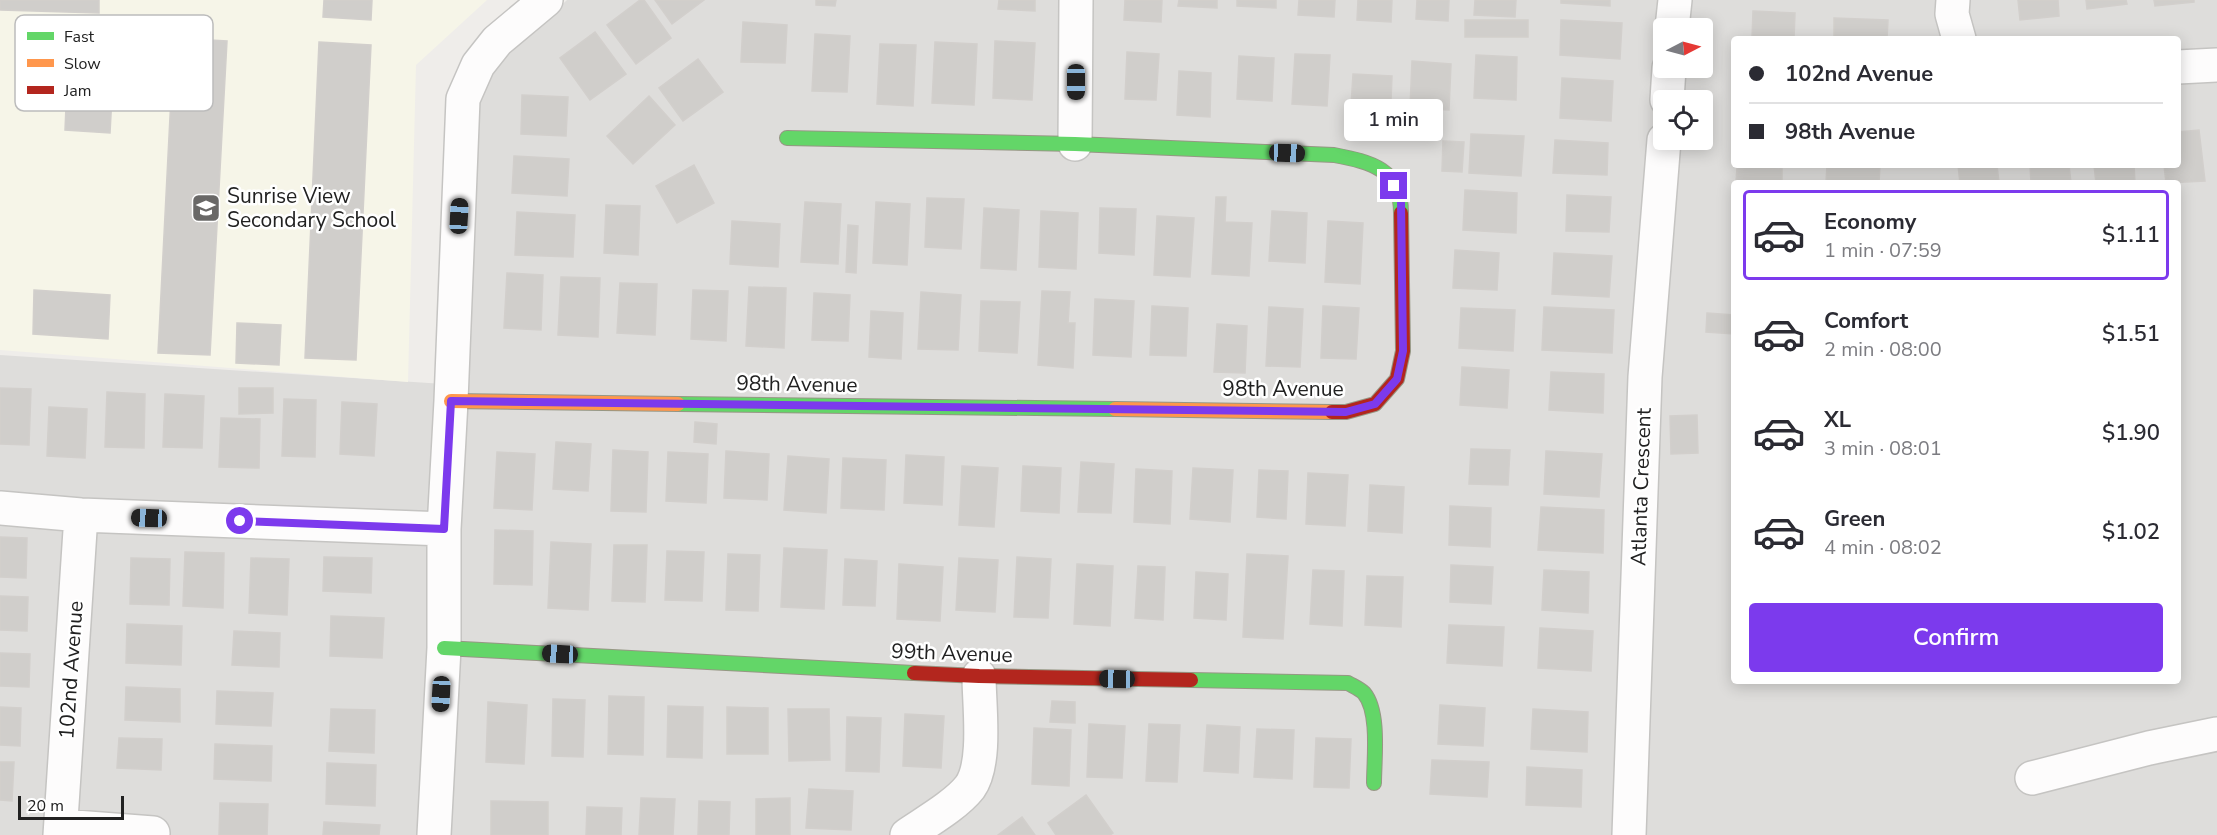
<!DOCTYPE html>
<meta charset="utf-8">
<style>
body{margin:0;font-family:"Nunito Sans",sans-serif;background:#f2f2f3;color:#2b2b33;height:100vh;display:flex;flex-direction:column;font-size:22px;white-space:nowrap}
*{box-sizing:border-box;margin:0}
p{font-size:20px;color:#7c7c81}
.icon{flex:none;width:33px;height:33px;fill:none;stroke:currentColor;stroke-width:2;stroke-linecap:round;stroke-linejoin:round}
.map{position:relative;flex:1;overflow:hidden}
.sheet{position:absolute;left:1731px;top:180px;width:450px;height:504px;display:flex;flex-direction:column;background:#fff;border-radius:6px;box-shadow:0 3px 15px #0003}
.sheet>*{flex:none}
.hud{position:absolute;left:1731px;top:36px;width:450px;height:132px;border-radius:6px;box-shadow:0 3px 15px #0003;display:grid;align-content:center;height:132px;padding:0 18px;background:#fff}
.needle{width:39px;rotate:84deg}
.buttons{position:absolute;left:1653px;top:18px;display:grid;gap:12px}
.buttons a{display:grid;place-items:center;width:60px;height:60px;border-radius:6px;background:#fff;box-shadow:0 3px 15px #0003;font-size:30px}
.scale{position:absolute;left:18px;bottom:15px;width:106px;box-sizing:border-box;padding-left:6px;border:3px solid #212121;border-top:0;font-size:16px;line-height:21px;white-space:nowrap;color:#212121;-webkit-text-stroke:4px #fff;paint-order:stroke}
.end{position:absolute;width:27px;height:27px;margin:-14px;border:8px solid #7c3aed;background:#fff;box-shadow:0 0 0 3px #fff}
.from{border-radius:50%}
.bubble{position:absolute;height:42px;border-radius:6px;background:#fff;box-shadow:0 3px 15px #0003;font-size:20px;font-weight:600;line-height:42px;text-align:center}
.car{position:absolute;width:18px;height:36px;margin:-18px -9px;border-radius:8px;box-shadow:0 0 4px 2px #0007;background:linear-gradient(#222 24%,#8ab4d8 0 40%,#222 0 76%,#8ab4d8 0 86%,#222 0)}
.hud b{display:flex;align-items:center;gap:21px;height:57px;font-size:22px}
.hud b+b{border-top:2px solid #e1e1e2}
.hud i{width:15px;height:15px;background:#2b2b33}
ul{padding:10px 0 0;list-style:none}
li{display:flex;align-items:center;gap:18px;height:90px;margin:0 12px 9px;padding:0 6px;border:3px solid transparent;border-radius:6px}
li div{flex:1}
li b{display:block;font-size:22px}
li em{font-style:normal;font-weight:600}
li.current{border-color:#7c3aed}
li>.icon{width:54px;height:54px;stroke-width:1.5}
.cta{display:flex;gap:12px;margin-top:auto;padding:12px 18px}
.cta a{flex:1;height:69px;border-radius:6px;background:#7c3aed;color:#fff;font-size:24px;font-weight:600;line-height:69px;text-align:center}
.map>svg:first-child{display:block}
.residential{fill:#dedddb;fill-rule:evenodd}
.education{fill:#f6f5e8}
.building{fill:#d0cecb;stroke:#d2cfcc;stroke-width:1.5}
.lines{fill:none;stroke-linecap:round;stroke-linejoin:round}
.street-casing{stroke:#c5c4c2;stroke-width:36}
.fast-casing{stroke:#969784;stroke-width:16}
.slow-casing{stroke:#969784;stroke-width:16}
.jam-casing{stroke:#969784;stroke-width:16}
.street{stroke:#fdfcfc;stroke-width:33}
.fast{stroke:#63d668;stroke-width:14}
.slow{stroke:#ff974d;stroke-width:14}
.jam{stroke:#b3261e;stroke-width:14}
.route{stroke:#7c3aed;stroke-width:8}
.labels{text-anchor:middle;stroke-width:5;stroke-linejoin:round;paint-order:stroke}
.poi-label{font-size:21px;fill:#212121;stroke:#fff;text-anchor:start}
.street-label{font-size:21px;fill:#212121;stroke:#fff}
.key{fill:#fff;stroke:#bcbcbc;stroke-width:1.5}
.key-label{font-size:16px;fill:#212121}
</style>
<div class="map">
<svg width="2217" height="835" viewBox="0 0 2217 835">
<rect width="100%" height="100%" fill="#efedea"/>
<path class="residential" d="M567,0H2217V835H0V355L459,385L468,93ZM1664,28H1702V68H1664ZM1734,39H2178V165H1734ZM1664,100H1702V140H1664ZM1734,183H2178V681H1734Z"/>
<path class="education" d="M0,0H487L416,65L408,382L0,350Z"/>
<path class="building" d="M0,0H99V13L0,10Z
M324,0H372L371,20L323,17Z
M640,0H644L671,38L636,64L607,25Z
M655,0H704L672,24Z
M816,0H836L835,6L816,5Z
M999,0H1035V11L998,9Z
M1125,0H1162L1161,22L1124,20Z
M1179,0H1217V8L1178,6Z
M1237,0H1276V8L1237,6Z
M1299,0H1335L1334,17L1298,15Z
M1358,0H1392L1391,22L1357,20Z
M1417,0H1449L1448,21L1416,19Z
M1475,0H1516L1515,17L1474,15Z
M1561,0H1610V6L1561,3Z
M2018,0H2058L2059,16L2020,20Z
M2086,0H2126L2127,4L2087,9Z
M2154,0H2194V2L2155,6Z
M1753,11L1795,13L1794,39H1752Z
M1834,18L1888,20L1887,39H1834Z
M1465,20H1528V37H1465Z
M1561,20L1622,23L1620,59L1560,55Z
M743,22L787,25L785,63L741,62Z
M595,32L626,74L590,100L560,58Z
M815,34L850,36L847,92L812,91Z
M69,37L115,40L110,133L65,130Z
M174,38L227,41L210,355L158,353Z
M995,41L1035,43L1032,100L993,98Z
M319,42L371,45L356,360L305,358Z
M935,42L977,44L974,105L932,103Z
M880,44L916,45L913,106L877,104Z
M1127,52L1159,54L1156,100L1125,99Z
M1295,54L1330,55L1327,106L1292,104Z
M1476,55L1517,57L1516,100L1474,98Z
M1239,56L1274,58L1272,101L1237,99Z
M698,59L723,92L683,121L659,88Z
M1412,61L1451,64L1449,110L1410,108Z
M1179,71L1211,73L1210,117L1177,115Z
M1353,74L1392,76L1390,124L1350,122Z
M1562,78L1613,81L1611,121L1560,118Z
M522,95L568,97L566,136L521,134Z
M649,96L675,125L633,164L607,136Z
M2199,130L2205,181L2166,183L2164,165H2178V132Z
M1471,134L1524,136L1521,176L1469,173Z
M1555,140L1608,143L1607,175L1553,173Z
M1443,141L1464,142L1462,172L1442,171Z
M514,156L569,159L567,196L512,193Z
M694,165L714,203L677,223L656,186Z
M1827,165H1880L1879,183H1826Z
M1958,165H1997L1999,183H1960Z
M2030,165H2069L2071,183H2031Z
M2094,165H2134L2135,183H2096Z
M1737,167L1782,169V183H1736Z
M1465,190L1517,193L1516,233L1463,230Z
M1567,195L1611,197L1609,232L1566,231Z
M1216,197H1226L1225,222L1252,223L1249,276L1212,274Z
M927,198L964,199L961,249L925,247Z
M805,202L841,204L838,264L801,262Z
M876,202L910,204L907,265L873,263Z
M606,205L640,206L638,255L604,253Z
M984,208L1019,210L1016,270L981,268Z
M1100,208L1136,209L1134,255L1099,253Z
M1041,211L1078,213L1076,269L1039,267Z
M1272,211L1307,213L1305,263L1269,261Z
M517,212L575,215L573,257L515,255Z
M1157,216L1194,218L1190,277L1154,275Z
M732,221L780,224L778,267L730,264Z
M1328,221L1363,223L1360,284L1325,282Z
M848,225L858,226L856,273L846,272Z
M1455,250L1499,253L1497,290L1453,288Z
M1554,253L1612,256L1609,297L1552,294Z
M507,273L543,275L541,330L504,328Z
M561,277L600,278L598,337L558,335Z
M620,283L657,284L655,335L617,333Z
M749,287L786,288L784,348L746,346Z
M34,290L110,295L108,339L33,334Z
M693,290L728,291L726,341L691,339Z
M1042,291L1070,292L1068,323H1075L1073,368L1038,365Z
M921,292L961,295L958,350L918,349Z
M814,293L850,295L848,341L812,340Z
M1095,299L1134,301L1131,357L1093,355Z
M981,301L1020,302L1017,353L979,351Z
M1152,306L1188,308L1186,356L1150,355Z
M1323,306L1359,308L1356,359L1321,358Z
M1269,307L1303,309L1300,367L1266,366Z
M1544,307L1614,310L1612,353L1542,350Z
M1461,308L1515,310L1513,351L1459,348Z
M871,311L903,313L901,359L869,357Z
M1707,313L1734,315V334L1706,332Z
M237,323L281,325L279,365L236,363Z
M1217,324L1247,326L1245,373L1214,372Z
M1462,367L1509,370L1507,408L1460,405Z
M1551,372L1604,374L1603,413L1549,410Z
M0,388L31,389L29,445L0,444Z
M239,388H273V413L239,414Z
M107,392L145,394L144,448L105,447Z
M165,394L204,396L202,448L163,447Z
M284,399L316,400L315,457L282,456Z
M342,402L377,404L374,456L340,454Z
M49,407L87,409L85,458L47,456Z
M1697,415L1698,453L1671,454L1670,416Z
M221,418L260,419L259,468L219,467Z
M695,422L717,424L716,444L694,442Z
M556,442L591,444L588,491L553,489Z
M1471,449L1510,450L1508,485L1469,484Z
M613,450L648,452L646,512L611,511Z
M726,451L769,454L767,500L724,498Z
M1546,451L1602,454L1599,497L1544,494Z
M497,452L535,454L532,510L494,508Z
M668,452L708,454L706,503L666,501Z
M906,455L944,457L942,505L904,503Z
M788,456L829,459L826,513L784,510Z
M843,458L886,460L884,510L841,508Z
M1081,462L1114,464L1111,513L1078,512Z
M962,466L998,468L994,527L959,525Z
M1023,466L1061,468L1059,513L1021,511Z
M1193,468L1233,470L1230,522L1190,519Z
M1136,469L1172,471L1170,524L1134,522Z
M1259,470L1288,471L1286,519L1257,517Z
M1308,473L1348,475L1345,526L1306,524Z
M1370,485L1404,487L1402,533L1368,531Z
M1450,506L1491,508L1490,547L1449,545Z
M1541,507L1604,510L1603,553L1538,550Z
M495,530L533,531L532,585L494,584Z
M0,537L27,538L26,578L0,577Z
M551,542L591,544L588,610L548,608Z
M614,545H647L645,602L612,601Z
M784,548L827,550L824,609L781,607Z
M667,551L704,552L702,601L665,600Z
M185,552L224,553L223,608L183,606Z
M728,554L760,555L758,611L726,610Z
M1247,554L1288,556L1283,639L1243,637Z
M324,557L372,558L371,593L323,591Z
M1017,557L1051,559L1048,618L1014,617Z
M131,558L170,559L169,605L130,604Z
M251,558L289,559L287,615L249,613Z
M959,558L998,560L995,612L956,610Z
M845,559L877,561L875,606L843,605Z
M899,564L943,567L940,621L897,619Z
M1077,564L1113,566L1110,626L1074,624Z
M1451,565L1493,567L1491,604L1450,602Z
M1138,566L1165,567L1163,620L1135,618Z
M1313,570L1344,571L1342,626L1310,624Z
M1544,570L1589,572L1588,613L1542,610Z
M1196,572L1228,574L1226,620L1194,618Z
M1367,576L1403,577L1401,627L1365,625Z
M0,596L28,597L27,631L0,630Z
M331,616L384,618L382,658L330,656Z
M127,624L182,626L181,665L126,663Z
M1449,625L1504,627L1502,666L1447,663Z
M1540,628L1593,631L1591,671L1538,668Z
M234,631L280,633L279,667L232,665Z
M0,653L30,654L29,687L0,686Z
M126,687L180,689V722L125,720Z
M217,691L273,693L271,726L216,724Z
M609,696L644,697L643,755L608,754Z
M553,699L585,700L583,757L552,756Z
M1052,701L1075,702V723L1050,722Z
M488,702L527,705L524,764L486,762Z
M1440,705L1485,708L1483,746L1438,744Z
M668,706L703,707L702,758L667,757Z
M0,707L21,708L20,746L0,745Z
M727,707L768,708V754H727Z
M331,709L375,710L374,753L329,751Z
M788,709H829L830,760L789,761Z
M1533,709L1588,712L1587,752L1531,749Z
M905,714L944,716L941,768L903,766Z
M847,717L881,718L879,772L846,771Z
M1089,724L1125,726L1122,778L1087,777Z
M1149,724L1180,725L1177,782L1146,781Z
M1207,725L1240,727L1238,773L1204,771Z
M1034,728L1071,730L1069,786L1032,784Z
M1257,729L1294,730L1292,779L1254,777Z
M119,738L162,739L161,770L117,768Z
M1316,738L1351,739L1349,788L1314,787Z
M215,744L272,746L271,781L214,779Z
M1432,760L1489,762L1487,797L1430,794Z
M0,762H14L12,801L0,800Z
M327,763L376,765L375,806L326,804Z
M1527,767L1582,770L1581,807L1526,805Z
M809,789L853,791L851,830L806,828Z
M1086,795L1113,833L1110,835H1056L1048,823Z
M641,798L675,799L673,835H639Z
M790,798V835H756V799Z
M491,801L548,802V835H491Z
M699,801L730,802L729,835H698Z
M220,803L268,804L267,835H219Z
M587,807L622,808L621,835H586Z
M1022,817L1035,835H998Z
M324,822L380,825L379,835H323Z"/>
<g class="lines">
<g class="street-casing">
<path id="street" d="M1953,0L1952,14L1959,39
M1672,28L1675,0
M2178,67L2217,65
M1667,100L1669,68
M1075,144L1076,0
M0,508L81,515L444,529
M2032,778L2149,748L2217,734
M62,826L153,833
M60,835L81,515
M434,835L444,648V529L451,401L463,99L478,65L497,41L546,0
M907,835C926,822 956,805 970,787C987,763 979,705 979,676
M1629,835L1645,377L1664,140"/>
</g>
<g class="fast-casing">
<path id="fast" d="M787,138L1075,144L1334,155C1371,162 1401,169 1401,213
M678,404L1115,409
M444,648L914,673
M1191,680L1348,683C1353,686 1360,689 1364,693C1380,712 1374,760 1374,783"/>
</g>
<g class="slow-casing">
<path id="slow" d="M451,401L678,404
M1115,409L1332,412"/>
</g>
<g class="jam-casing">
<path id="jam" d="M1332,412H1346L1375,404L1397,379L1403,351L1401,213
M914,673L979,676L1191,680"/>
</g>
<use href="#street" class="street"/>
<use href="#fast" class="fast"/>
<use href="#slow" class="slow"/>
<use href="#jam" class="jam"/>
</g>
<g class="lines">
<path class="route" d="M240,521L444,529L451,401L1346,412L1375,404L1397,379L1403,351L1401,201L1394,186"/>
</g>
<defs>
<g id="school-square" transform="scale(1.5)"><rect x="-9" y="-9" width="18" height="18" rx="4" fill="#696867" stroke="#fff"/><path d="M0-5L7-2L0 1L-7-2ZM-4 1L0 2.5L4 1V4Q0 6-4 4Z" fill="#fff"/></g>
</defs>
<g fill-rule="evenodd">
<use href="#school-square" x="206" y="208"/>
</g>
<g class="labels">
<g class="poi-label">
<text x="227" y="203">Sunrise View<tspan x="227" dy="24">Secondary School</tspan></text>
</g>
<g class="street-label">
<text transform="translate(797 384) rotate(1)" y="7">98th Avenue</text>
<text x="1283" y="396">98th Avenue</text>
<text transform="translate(1641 487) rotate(-88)" y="7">Atlanta Crescent</text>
<text transform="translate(952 653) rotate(2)" y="7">99th Avenue</text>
<text transform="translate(71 670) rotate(-86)" y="7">102nd Avenue</text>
</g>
</g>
<rect x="15" y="15" width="198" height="96" rx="9" class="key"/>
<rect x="27" y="32" width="27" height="8" fill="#63d668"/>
<rect x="27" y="59" width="27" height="8" fill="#ff974d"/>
<rect x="27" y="86" width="27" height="8" fill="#b3261e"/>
<g class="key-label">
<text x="64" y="42">Fast</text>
<text x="64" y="69">Slow</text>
<text x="64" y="96">Jam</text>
</g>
</svg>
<div class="buttons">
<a><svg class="needle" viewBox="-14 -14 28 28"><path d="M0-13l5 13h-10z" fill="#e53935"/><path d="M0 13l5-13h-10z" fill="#7c7c81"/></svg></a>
<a><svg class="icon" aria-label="locate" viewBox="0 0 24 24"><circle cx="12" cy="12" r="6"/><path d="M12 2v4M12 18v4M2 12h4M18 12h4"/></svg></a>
</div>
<div class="scale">20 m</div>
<i class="end from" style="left:240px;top:521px"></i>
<i class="end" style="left:1394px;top:186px"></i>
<div class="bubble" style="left:1344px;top:99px;width:99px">1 min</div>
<i class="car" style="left:1076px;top:82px;rotate:180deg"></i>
<i class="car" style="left:1287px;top:153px;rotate:92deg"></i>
<i class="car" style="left:459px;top:216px;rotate:3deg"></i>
<i class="car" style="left:149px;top:518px;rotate:272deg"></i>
<i class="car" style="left:560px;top:654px;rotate:273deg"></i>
<i class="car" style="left:1117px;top:679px;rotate:271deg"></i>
<i class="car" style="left:441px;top:694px;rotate:183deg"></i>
<div class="hud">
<b><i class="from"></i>102nd Avenue</b>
<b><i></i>98th Avenue</b>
</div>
<section class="sheet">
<ul>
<li class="current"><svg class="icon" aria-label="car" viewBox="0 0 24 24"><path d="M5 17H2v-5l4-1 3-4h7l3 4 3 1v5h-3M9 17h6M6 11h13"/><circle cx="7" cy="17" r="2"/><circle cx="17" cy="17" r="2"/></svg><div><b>Economy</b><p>1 min · 07:59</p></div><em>$1.11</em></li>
<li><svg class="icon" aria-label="car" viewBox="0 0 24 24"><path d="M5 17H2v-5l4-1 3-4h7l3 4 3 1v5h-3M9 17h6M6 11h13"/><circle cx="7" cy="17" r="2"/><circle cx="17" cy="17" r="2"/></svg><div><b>Comfort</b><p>2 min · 08:00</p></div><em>$1.51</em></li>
<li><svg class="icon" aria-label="car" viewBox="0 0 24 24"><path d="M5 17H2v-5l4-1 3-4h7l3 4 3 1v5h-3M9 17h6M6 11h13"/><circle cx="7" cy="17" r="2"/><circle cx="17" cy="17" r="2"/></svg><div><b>XL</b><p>3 min · 08:01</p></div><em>$1.90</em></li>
<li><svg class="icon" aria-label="car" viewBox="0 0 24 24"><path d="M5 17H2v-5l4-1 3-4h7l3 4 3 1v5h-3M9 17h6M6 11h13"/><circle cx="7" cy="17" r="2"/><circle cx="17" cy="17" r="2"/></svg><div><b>Green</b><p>4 min · 08:02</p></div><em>$1.02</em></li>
</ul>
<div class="cta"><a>Confirm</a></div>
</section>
</div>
